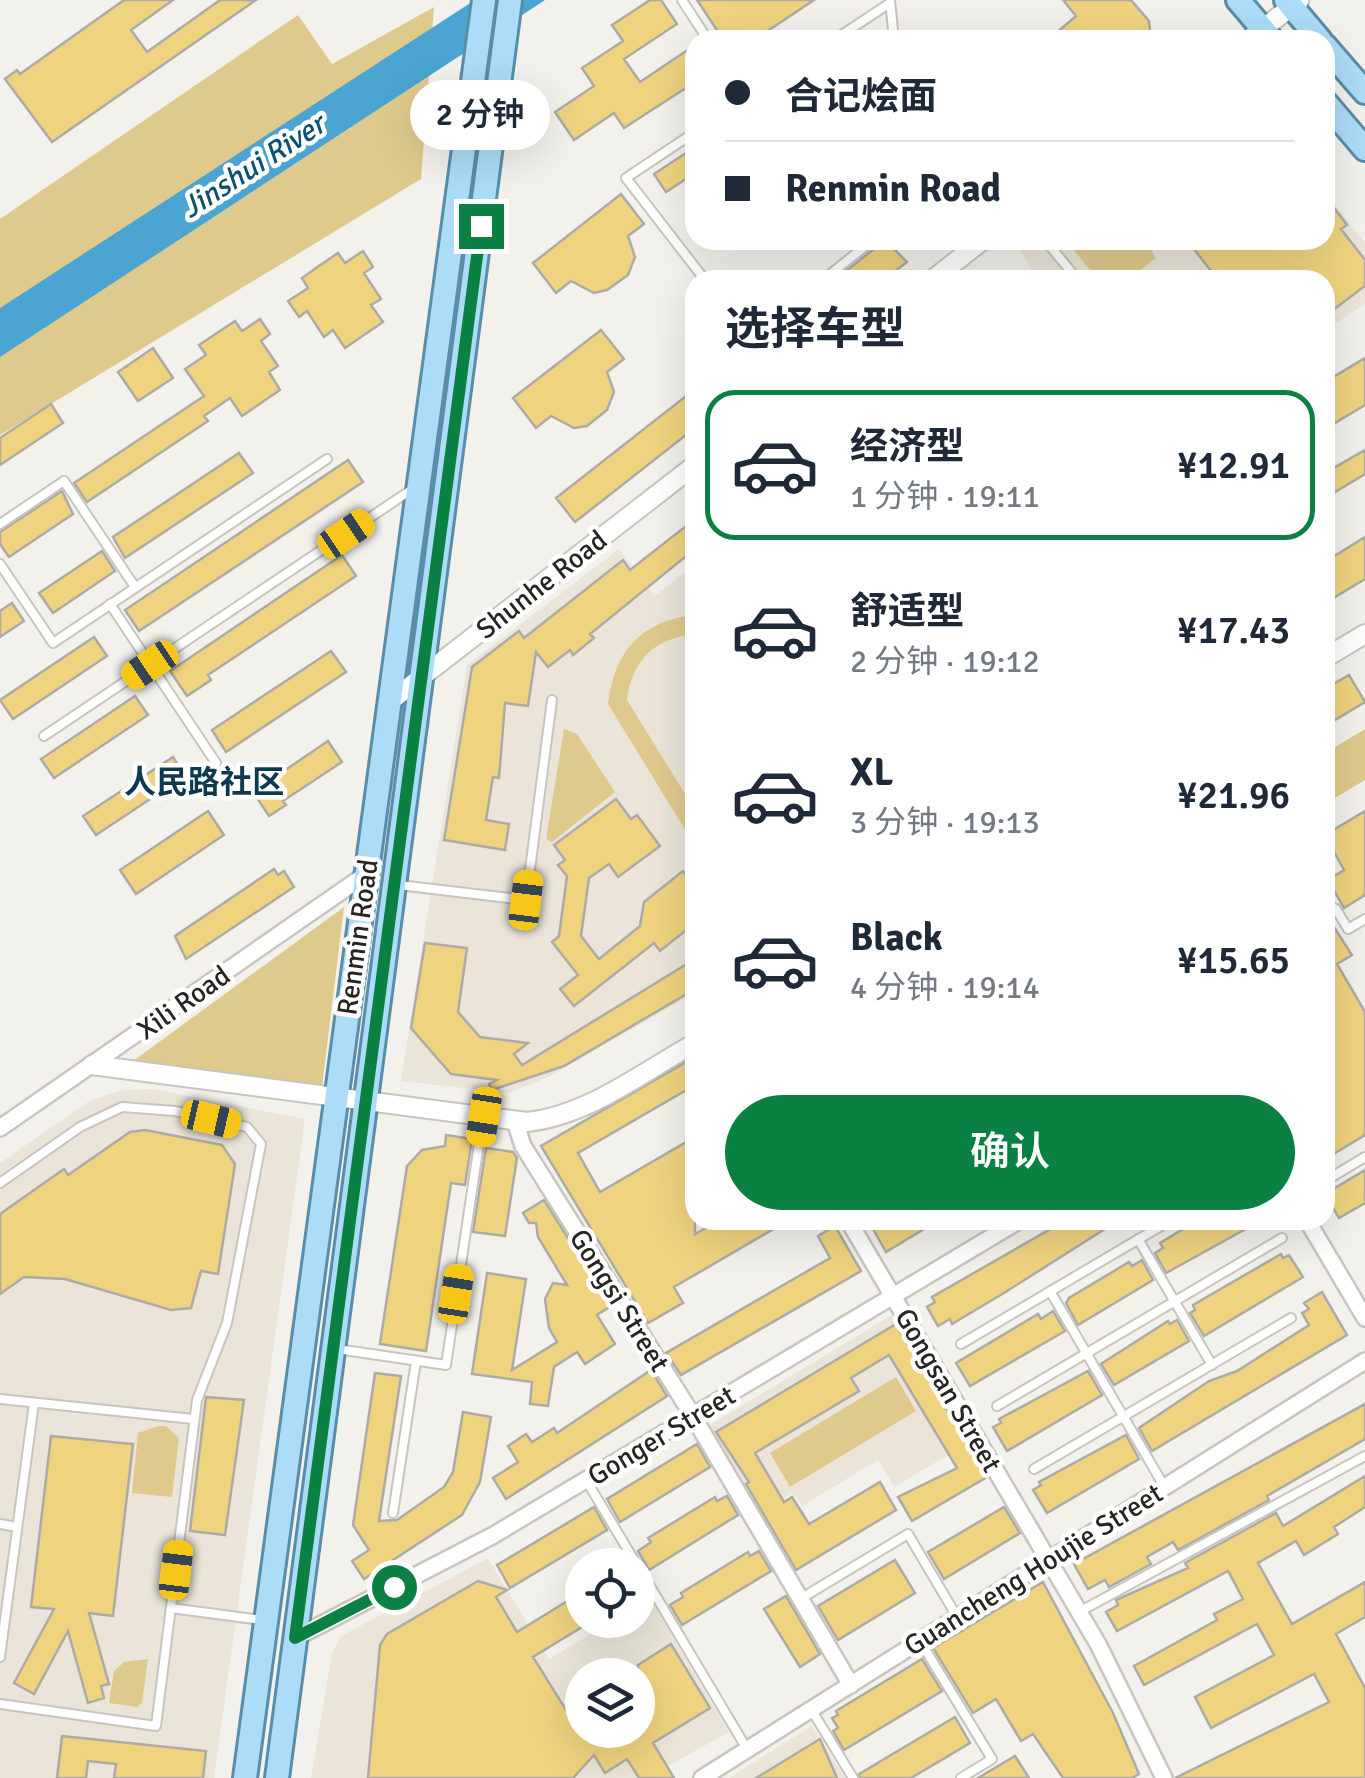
<!DOCTYPE html>
<html lang="zh">
<meta charset="utf-8">
<style>
body{margin:0;font-family:Signika,"Noto Sans SC",sans-serif;background:#f2f2f3;color:#1f2937;height:100vh;display:flex;flex-direction:column;font-size:38px;white-space:nowrap}
*{box-sizing:border-box;margin:0}
p{font-size:32px;color:#747a83}
.icon{flex:none;width:55px;height:55px;fill:none;stroke:currentColor;stroke-width:2;stroke-linecap:round;stroke-linejoin:round}
.map{position:relative;flex:1;overflow:hidden}
.drawer{position:absolute;left:685px;top:270px;width:650px;height:960px;display:flex;flex-direction:column;background:#fff;border-radius:30px;box-shadow:0 10px 40px #0002}
.drawer>*{flex:none}
.hud{position:absolute;left:685px;top:30px;width:650px;height:220px;border-radius:30px;box-shadow:0 10px 40px #0002;display:grid;align-content:center;height:220px;padding:0 40px;background:#fff}
.controls{position:absolute;left:565px;top:1548px;display:grid;gap:20px}
.controls a{display:grid;place-items:center;width:90px;height:90px;border-radius:50%;background:#fff;box-shadow:0 10px 40px #0002;font-size:50px}
.end{position:absolute;width:45px;height:45px;margin:-22px;border:12px solid #0b8043;background:#fff;box-shadow:0 0 0 5px #fff}
.from{border-radius:50%}
.bubble{position:absolute;height:70px;border-radius:35px;background:#fff;box-shadow:0 10px 40px #0002;font-size:32px;font-weight:600;line-height:70px;text-align:center}
.car{position:absolute;width:30px;height:60px;margin:-30px -15px;border-radius:12px;box-shadow:0 0 8px 2px #0007;background:linear-gradient(#f5c518 24%,#345 0 40%,#f5c518 0 76%,#345 0 86%,#f5c518 0)}
.hud b{display:flex;align-items:center;gap:35px;height:95px;font-size:38px}
.hud b+b{border-top:2px solid #e0e1e3}
.hud i{width:25px;height:25px;background:#1f2937}
ul{padding:0;list-style:none}
li{display:flex;align-items:center;gap:30px;height:150px;margin:0 20px 15px;padding:0 20px;border:5px solid transparent;border-radius:30px}
li div{flex:1}
li b{display:block;font-size:38px}
li em{font-style:normal;font-weight:600}
li.on{border-color:#0b8043}
li>.icon{width:90px;height:90px;stroke-width:1.5}
h2{padding:0 40px;font-size:45px;line-height:120px}
.cta{display:flex;gap:20px;margin-top:auto;padding:20px 40px}
.cta a{flex:1;height:115px;border-radius:60px;background:#0b8043;color:#fff;font-size:40px;font-weight:600;line-height:115px;text-align:center}
.map>svg:first-child{display:block}
.built{fill:#eae5d8;fill-rule:evenodd}
.green{fill:#dfca8d}
.water{fill:#4ba4d1}
.building{fill:#efd37f;stroke:#adaba5;stroke-width:2.5}
.lines{fill:none;stroke-linecap:round;stroke-linejoin:round}
.service-casing{stroke:#c7c5be;stroke-width:12}
.minor-casing{stroke:#c7c5be;stroke-width:20}
.tertiary-casing{stroke:#c7c5be;stroke-width:22}
.primary-casing{stroke:#598da9;stroke-width:28}
.service{stroke:#fff;stroke-width:8}
.minor{stroke:#fff;stroke-width:15}
.tertiary{stroke:#fff;stroke-width:18}
.primary{stroke:#acdcf7;stroke-width:22}
.route{stroke:#0b8043;stroke-width:12}
.labels{text-anchor:middle;stroke-width:9;stroke-linejoin:round;paint-order:stroke}
.street-label{font-size:28px;fill:#262522;stroke:#fff}
.water-label{font-size:30px;font-style:italic;fill:#0a5271;stroke:#fff}
.quarter-label{font-size:32px;font-weight:bold;fill:#0d394f;stroke:#fff}
</style>
<div class="map">
<svg width="1365" height="1778" viewBox="0 0 1365 1778">
<rect width="100%" height="100%" fill="#f3f1eb"/>
<path class="built" d="M1325,192L1365,243V304L1325,330V280H1039L1018,247L1026,240H1325Z
M619,549L655,596L695,564V993L548,1077L509,1093L401,1081L467,665Z
M153,1089L305,1119L214,1778H0V1163L91,1100L124,1090Z
M892,1315L969,1442L895,1487L878,1460L802,1506L793,1493L760,1512L708,1426Z
M488,1558L549,1659L614,1620H638V1606L650,1598L729,1732L646,1778H311L332,1653L341,1636ZM582,1675H638V1730H582Z
M812,1726L845,1778H729Z"/>
<path class="green" d="M434,7L421,179L0,435V219L298,15L332,64Z
M1079,240H1145L1156,258L1128,280H1098L1074,250Z
M695,615V634C655,638 632,660 627,700L695,810V846L608,704C614,652 641,620 695,615Z
M564,729L577,734L615,792L552,842L546,839Z
M1365,729V780L1325,804V753Z
M344,907L322,1087L133,1061Z
M896,1377L916,1411L790,1487L770,1453Z
M158,1426H166L179,1438L172,1497L132,1493L138,1433Z
M148,1659L142,1703L137,1707L109,1703L114,1671L124,1662Z"/>
<path class="water" d="M475,0H545L0,357V308Z"/>
<path class="building" d="M124,0H173L131,30L147,52L220,0H256L52,142L5,79L17,70L20,74Z
M650,0H661L677,24L624,59L640,82L695,45V82L624,128L614,113L574,140L555,112L594,86L582,68L623,41L612,25Z
M697,0H814L754,40H715L712,33L717,30Z
M1063,0H1131L1149,21L1151,40H1048L1076,16Z
M695,147V173L666,192L654,174Z
M621,194L644,224L628,236L635,257L628,275L607,290L594,293L571,281L556,293L533,263Z
M1325,196L1347,225L1341,229L1365,260V286L1325,316V280H1218L1187,240H1325Z
M885,240L907,262L884,280H835Z
M363,251L373,267L364,273L381,299L371,305L383,322L345,348L333,330L324,337L307,311L299,317L288,301L308,288L302,278L316,268L338,253L345,263Z
M260,319L270,334L261,341L278,366L269,372L280,390L242,416L230,398L204,416L208,421L87,502L74,483L204,396L185,369L206,355L199,345L235,321L242,331Z
M601,330L624,359L607,372L614,392L607,410L587,426L574,428L551,416L536,428L513,398Z
M153,348L173,378L138,401L118,372Z
M1365,358V405L1325,429V382Z
M695,389V428L575,522L556,498Z
M51,404L63,423L0,465V438Z
M1365,450V474L1325,498V473Z
M239,453L253,473L125,558L113,537Z
M348,460L363,482L139,631L125,610Z
M62,491L73,514L9,557L0,544V532Z
M695,519V549L590,634L594,638L573,655L570,650L548,667L536,652L528,706L505,703L499,778L493,777L486,820L509,824L505,850L444,840L472,667L519,631L524,638L623,560L630,570Z
M1365,537V579L1325,603V562Z
M102,551L115,571L53,613L39,593Z
M342,555L356,576L208,675L211,680L187,696L170,671Z
M12,603L24,621L0,637V611Z
M94,637L107,656L13,719L0,700Z
M331,651L346,672L226,752L212,730Z
M1349,675L1365,702L1325,726V689Z
M135,696L148,715L54,778L41,759Z
M328,741L342,762L283,801L286,805L269,816L253,792Z
M173,757L185,776L96,835L83,816Z
M616,799L631,819L637,815L660,846L618,877L609,864L589,878L581,936L599,959L640,926L644,902L683,871L695,887V923L660,951L654,943L574,1006L560,989L578,975L552,942L559,936L567,876L558,865L565,860L554,845Z
M208,811L224,835L136,894L120,870Z
M1365,811V895L1344,908L1328,880L1344,870L1325,835Z
M274,869L278,875L284,871L294,887L186,959L175,936Z
M1325,913L1352,955L1337,964L1365,1012V1135L1325,1159Z
M425,943L467,948L458,1012L480,1037L528,1043L514,1054L522,1065L695,959V989L564,1066L492,1090L489,1084L497,1080L451,1074L411,1028Z
M695,1057V1085L578,1153L600,1192L695,1137V1234L720,1220H789L674,1287L683,1303L648,1323L541,1146Z
M145,1130L222,1145L235,1164L218,1274L201,1271L191,1308L171,1310L65,1279L24,1277L0,1294V1214L64,1169L68,1175L130,1132Z
M446,1135L472,1139L465,1185L451,1183L426,1351L380,1344L407,1166L422,1150L445,1146Z
M486,1148L513,1152L517,1158L505,1236L473,1232Z
M1365,1170V1203L1339,1218L1325,1194Z
M544,1200L611,1306L597,1315L615,1344L585,1364L577,1352L554,1367L548,1406L530,1404L532,1382L472,1374L487,1273L526,1279L512,1370L557,1342L549,1328L545,1299L553,1283L567,1285L538,1237L536,1223H529L523,1213Z
M868,1220H939L886,1252Z
M1066,1220H1119L1004,1293L952,1324L950,1319L938,1326L927,1307L935,1302L932,1297Z
M1210,1220H1262L1166,1273L1155,1253L1163,1248L1160,1243L1195,1222L1198,1227Z
M835,1226L861,1271L681,1375L666,1353L830,1258L818,1236Z
M1281,1254L1283,1258L1289,1255L1303,1277L1204,1336L1190,1313L1195,1310L1193,1305Z
M1142,1260L1153,1280L1078,1325L1066,1303L1069,1298L1129,1262L1132,1266Z
M1322,1292L1347,1335L1152,1451L1139,1428L1209,1381L1237,1371L1309,1325L1302,1313L1309,1309L1304,1303Z
M1053,1311L1065,1331L970,1386L956,1363L1038,1314L1041,1319Z
M1177,1320L1189,1341L1114,1385L1101,1364L1168,1321L1170,1324Z
M896,1324L987,1477L912,1521L898,1497L957,1468L889,1355L851,1378L859,1391L755,1453L784,1502L792,1497L809,1524L880,1482L896,1510L796,1570L746,1484L749,1482L716,1432Z
M651,1370L667,1396L506,1499L493,1478L518,1462L508,1446L526,1434L532,1442L554,1428L557,1433Z
M1088,1371L1102,1395L1007,1451L993,1427L1001,1423L999,1419Z
M375,1373L401,1376L379,1521L397,1520L444,1487L453,1472L463,1412L491,1417L480,1482L462,1515L364,1579L352,1561L369,1550L353,1525Z
M206,1397L244,1400L225,1535L190,1531Z
M1365,1404V1439L1267,1496L1269,1500L1178,1550L1173,1542L1147,1557L1151,1564L1109,1587L1105,1580L1088,1589L1074,1564Z
M1126,1435L1139,1459L1047,1513L1033,1490L1041,1485L1039,1482Z
M51,1436L133,1444L113,1616L89,1613L109,1684L101,1686L104,1698L88,1703L68,1631L34,1694L14,1683L54,1609L31,1607Z
M697,1444L710,1467L620,1522L607,1499Z
M1365,1476V1507L1334,1527L1338,1534L1304,1555L1296,1541L1258,1563L1292,1624L1365,1582V1617L1336,1634L1365,1688V1778H1175L1329,1702L1314,1674L1211,1728L1195,1697L1274,1655L1257,1624L1144,1685L1134,1666L1217,1620L1214,1614L1243,1599L1228,1571L1117,1631L1106,1612L1118,1605L1116,1600L1188,1568L1185,1563L1276,1513L1283,1526Z
M727,1496L738,1515L649,1570L638,1551L651,1542L648,1538L715,1497L717,1501Z
M594,1507L607,1530L510,1588L497,1565Z
M1004,1507L1020,1533L944,1579L928,1552Z
M759,1551L771,1571L682,1625L670,1605L683,1597L681,1593L748,1552L750,1556Z
M895,1560L915,1593L838,1640L818,1606Z
M478,1581L507,1590L496,1597L517,1632L582,1592V1627L533,1657L566,1710L582,1699V1730H638V1665L671,1644L710,1708L653,1743L674,1778H639L627,1759L605,1773L594,1755L573,1778H368L380,1645L387,1634Z
M1043,1582L1113,1713L1139,1774L1132,1778H1063L1033,1734L1021,1741L996,1699L973,1713L933,1648Z
M786,1596L820,1654L800,1667L764,1609Z
M922,1659L942,1691L844,1750L833,1731L838,1728L832,1718L838,1715L836,1711Z
M955,1717L970,1743L911,1778H860L859,1774Z
M62,1736L206,1751L203,1778H114L116,1764L88,1761L86,1778H57Z
M820,1739L837,1778H756Z
M1015,1756L1029,1778H978Z"/>
<g class="lines">
<g class="service-casing">
<path id="service" d="M682,0L708,40
M890,0L894,40
M834,40L890,3
M695,132L626,178L705,280
M1045,240L1078,280
M823,280L873,240
M0,524L64,481L135,587
M0,564L53,643L327,459
M110,604L216,763
M44,736L414,488
M399,885L526,900L552,700
M1325,905L1336,909L1348,929L1365,919
M1325,1181L1365,1157
M0,1183L80,1127L122,1107L175,1111L247,1127L261,1144L227,1323L197,1400L156,1726L0,1704
M1138,1239L1212,1365
M1050,1291L1164,1486
M961,1344L1171,1220
M337,1349L446,1365L483,1117
M0,1399L193,1419
M997,1406L1282,1238
M1034,1469L1291,1318
M586,1480L637,1565
M393,1513L416,1361
M0,1524L17,1527
M638,1566L747,1749
M800,1599L908,1534L953,1610
M171,1608L261,1620
M1079,1612L1365,1456
M920,1641L992,1759L961,1778
M0,1657L34,1403
M811,1709L853,1778"/>
</g>
<g class="minor-casing">
<path id="minor" d="M515,1121L523,1146L693,1416L851,1685
M0,1128L365,875
M848,1220L1098,1644L1164,1778
M1307,1220L1365,1318
M295,1638L492,1536L1020,1220
M702,1778L1365,1361"/>
</g>
<g class="tertiary-casing">
<path id="tertiary" d="M1248,40L1299,1
M932,280L983,240
M1325,658L1365,634
M388,703L695,465
M92,1065L527,1122C587,1116 643,1072 695,1043"/>
</g>
<g class="primary-casing">
<path id="primary" d="M1238,0L1272,40
M1286,0L1320,40
M1325,46L1365,92
M1325,102L1365,149
M245,1778L484,0
M277,1778L510,0"/>
</g>
<use href="#service" class="service"/>
<use href="#minor" class="minor"/>
<use href="#tertiary" class="tertiary"/>
<use href="#primary" class="primary"/>
</g>
<g class="lines">
<path class="route" d="M394,1587L295,1638L481,226"/>
</g>
<g class="labels">
<g class="street-label">
<text transform="translate(541 584) rotate(-38)" y="10">Shunhe Road</text>
<text transform="translate(357 937) rotate(-82)" y="10">Renmin Road</text>
<text transform="translate(183 1002) rotate(-35)" y="10">Xili Road</text>
<text transform="translate(620 1300) rotate(58)" y="10">Gongsi Street</text>
<text transform="translate(949 1390) rotate(60)" y="10">Gongsan Street</text>
<text transform="translate(661 1435) rotate(-31)" y="10">Gonger Street</text>
<text transform="translate(1033 1569) rotate(-32)" y="10">Guancheng Houjie Street</text>
</g>
<g class="water-label">
<text transform="translate(253 166) rotate(-33)" y="10">Jinshui River</text>
</g>
<g class="quarter-label">
<text x="204" y="793">人民路社区</text>
</g>
</g>
</svg>
<div class="controls">
<a><svg class="icon" aria-label="locate" viewBox="0 0 24 24"><circle cx="12" cy="12" r="6"/><path d="M12 2v4M12 18v4M2 12h4M18 12h4"/></svg></a>
<a><svg class="icon" aria-label="layers" viewBox="0 0 24 24"><path d="M12 4l9 5-9 5-9-5zM3 14l9 5 9-5"/></svg></a>
</div>
<i class="end from" style="left:394px;top:1587px"></i>
<i class="end" style="left:481px;top:226px"></i>
<div class="bubble" style="left:410px;top:80px;width:140px">2 分钟</div>
<i class="car" style="left:346px;top:534px;rotate:56deg"></i>
<i class="car" style="left:150px;top:665px;rotate:236deg"></i>
<i class="car" style="left:526px;top:900px;rotate:7deg"></i>
<i class="car" style="left:484px;top:1117px;rotate:189deg"></i>
<i class="car" style="left:211px;top:1119px;rotate:103deg"></i>
<i class="car" style="left:456px;top:1294px;rotate:9deg"></i>
<i class="car" style="left:176px;top:1570px;rotate:7deg"></i>
<div class="hud">
<b><i class="from"></i>合记烩面</b>
<b><i></i>Renmin Road</b>
</div>
<section class="drawer">
<h2>选择车型</h2>
<ul>
<li class="on"><svg class="icon" aria-label="car" viewBox="0 0 24 24"><path d="M5 17H2v-5l4-1 3-4h7l3 4 3 1v5h-3M9 17h6M6 11h13"/><circle cx="7" cy="17" r="2"/><circle cx="17" cy="17" r="2"/></svg><div><b>经济型</b><p>1 分钟 · 19:11</p></div><em>¥12.91</em></li>
<li><svg class="icon" aria-label="car" viewBox="0 0 24 24"><path d="M5 17H2v-5l4-1 3-4h7l3 4 3 1v5h-3M9 17h6M6 11h13"/><circle cx="7" cy="17" r="2"/><circle cx="17" cy="17" r="2"/></svg><div><b>舒适型</b><p>2 分钟 · 19:12</p></div><em>¥17.43</em></li>
<li><svg class="icon" aria-label="car" viewBox="0 0 24 24"><path d="M5 17H2v-5l4-1 3-4h7l3 4 3 1v5h-3M9 17h6M6 11h13"/><circle cx="7" cy="17" r="2"/><circle cx="17" cy="17" r="2"/></svg><div><b>XL</b><p>3 分钟 · 19:13</p></div><em>¥21.96</em></li>
<li><svg class="icon" aria-label="car" viewBox="0 0 24 24"><path d="M5 17H2v-5l4-1 3-4h7l3 4 3 1v5h-3M9 17h6M6 11h13"/><circle cx="7" cy="17" r="2"/><circle cx="17" cy="17" r="2"/></svg><div><b>Black</b><p>4 分钟 · 19:14</p></div><em>¥15.65</em></li>
</ul>
<div class="cta"><a>确认</a></div>
</section>
</div>
